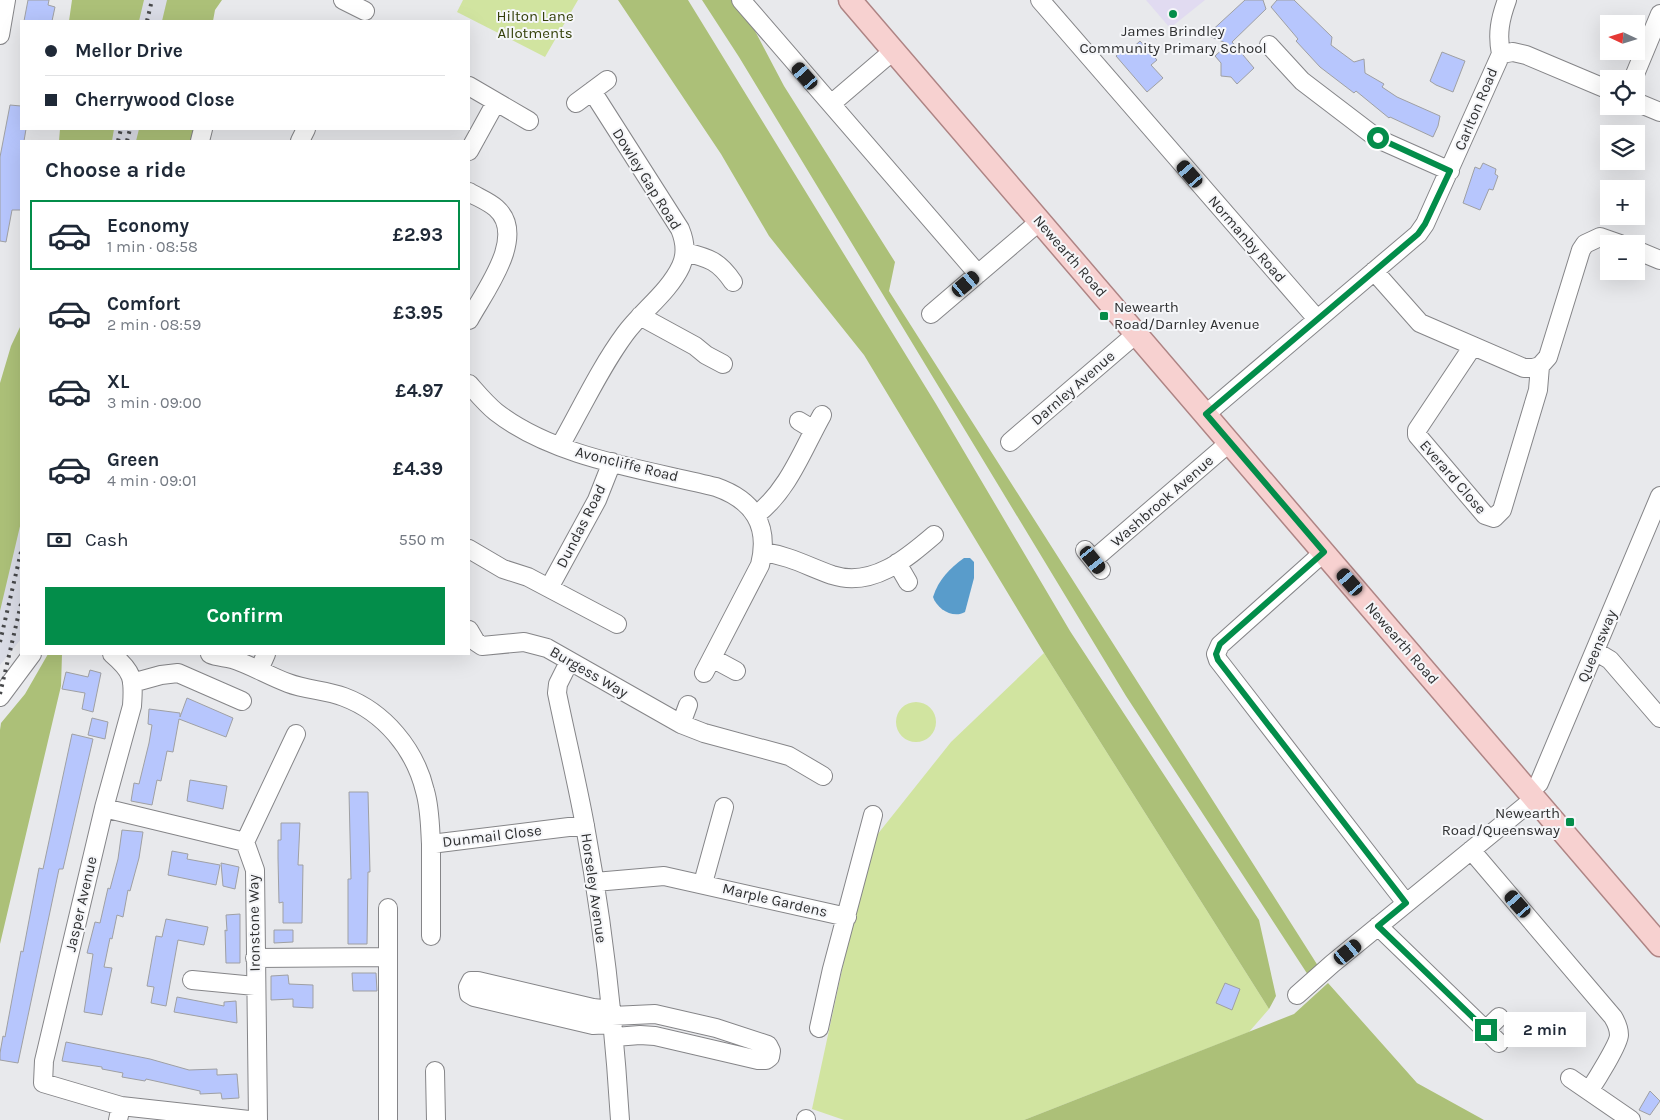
<!DOCTYPE html>
<meta charset="utf-8">
<style>
body{margin:0;font-family:Karla,sans-serif;background:#f2f2f3;color:#1f2937;height:100vh;display:flex;flex-direction:column;font-size:19px;white-space:nowrap}
*{box-sizing:border-box;margin:0}
p{font-size:16px;color:#747a83}
.icon{flex:none;width:28px;height:28px;fill:none;stroke:currentColor;stroke-width:2;stroke-linecap:round;stroke-linejoin:round}
.map{position:relative;flex:1;overflow:hidden}
.sheet{position:absolute;left:20px;top:140px;width:450px;height:515px;display:flex;flex-direction:column;background:#fff;border-radius:0px;box-shadow:0 5px 20px #0002}
.sheet>*{flex:none}
.hud{position:absolute;left:20px;top:20px;width:450px;height:110px;border-radius:0px;box-shadow:0 5px 20px #0002;display:grid;align-content:center;height:110px;padding:0 25px;background:#fff}
.needle{width:32px;rotate:274deg}
.fabs{position:absolute;left:1600px;top:15px;display:grid;gap:10px}
.fabs a{display:grid;place-items:center;width:45px;height:45px;border-radius:0px;background:#fff;box-shadow:0 5px 20px #0002;font-size:25px}
.end{position:absolute;width:22px;height:22px;margin:-11px;border:6px solid #038d4a;background:#fff;box-shadow:0 0 0 2px #fff}
.from{border-radius:50%}
.bubble{position:absolute;height:35px;border-radius:0px;background:#fff;box-shadow:0 5px 20px #0002;font-size:16px;font-weight:700;line-height:35px;text-align:center}
.car{position:absolute;width:15px;height:30px;margin:-15px -8px;border-radius:6px;box-shadow:0 0 4px 1px #0007;background:linear-gradient(#222 24%,#8ab4d8 0 40%,#222 0 76%,#8ab4d8 0 86%,#222 0)}
.hud b{display:flex;align-items:center;gap:18px;height:48px;font-size:19px}
.hud b+b{border-top:1px solid #e0e1e3}
.hud i{width:12px;height:12px;background:#1f2937}
ul{padding:0;list-style:none}
li{display:flex;align-items:center;gap:15px;height:70px;margin:0 10px 8px;padding:0 15px;border:2px solid transparent;border-radius:0px}
li div{flex:1}
li b{display:block;font-size:19px}
li em{font-style:normal;font-weight:700}
li.current{border-color:#038d4a}
li>.icon{width:45px;height:45px;stroke-width:1.5}
h2{padding:0 25px;font-size:22px;line-height:60px}
.pay{display:flex;align-items:center;gap:12px;height:55px;padding:0 25px;font-size:19px}
.pay p{margin-inline-start:auto}
.action{display:flex;gap:10px;margin-top:auto;padding:10px 25px}
.action a{flex:1;height:58px;border-radius:0px;background:#038d4a;color:#fff;font-size:20px;font-weight:700;line-height:58px;text-align:center}
.map>svg:first-child{display:block}
.built{fill:#dadce6}
.education{fill:#e1dbf1}
.green{fill:#d1e4a0}
.forest{fill:#acc078}
.water{fill:#599ccb}
.building{fill:#b7c6fd;stroke:#9fa0a3}
.lines{fill:none;stroke-linecap:round;stroke-linejoin:round}
.minor-casing{stroke:#858588;stroke-width:20}
.major-casing{stroke:#ae8484;stroke-width:25}
.minor{stroke:#fff;stroke-width:18}
.major{stroke:#f7d1d0;stroke-width:22}
.rail{stroke:#48494b;stroke-width:4;stroke-dasharray:2.5 5;stroke-linecap:butt}
.route{stroke:#038d4a;stroke-width:6}
.poi-dot{fill:#038d4a;stroke:#f5f6f9;stroke-width:2}
.labels{text-anchor:middle;stroke-width:4;stroke-linejoin:round;paint-order:stroke}
.park-label{font-size:15px;fill:#344009;stroke:#f5f6f9}
.poi-label{font-size:15px;fill:#2f3031;stroke:#f5f6f9}
.street-label{font-size:15px;fill:#2f3031;stroke:#f5f6f9}
</style>
<div class="map">
<svg width="1660" height="1120" viewBox="0 0 1660 1120">
<rect width="100%" height="100%" fill="#e8e9ec"/>
<path class="built" d="M126,0H179L175,21H122Z
M101,129H151L148,141H99Z
M21,505V639L0,665V604Z"/>
<path class="education" d="M1146,0H1205L1170,28Z"/>
<path class="green" d="M463,0H578L545,57L457,12Z
M1044,653L1269,1009L1249,1032L1024,1120H844L812,1109L869,845L951,742Z
M896 722a20 20 0 1 1 40 0a20 20 0 1 1-40 0Z"/>
<path class="forest" d="M72,0H144L139,21H69Z
M167,0H222L215,10L213,21H162Z
M618,0H688L936,404L1070,631L1259,920L1276,996L1269,1009L1044,653L864,355L769,236L721,154Z
M702,0H735L745,12L784,86L895,262L889,291L1320,969L1310,978L1126,696L739,57Z
M60,129H114L112,141H59Z
M139,129H198L195,141H136Z
M21,325V522L0,611V383L11,346Z
M48,654H62L61,686L0,944V730L1,723L25,694Z
M1328,983L1417,1083L1484,1120H1024L1294,1014Z"/>
<path class="water" d="M964,558H970L974,562V578L965,612C953,619 937,609 933,597C939,579 949,569 964,558Z"/>
<path class="building" d="M28,0H49L48,5L55,7L52,21H24Z
M1245,0H1263L1266,9L1232,42L1254,68L1237,84L1231,77L1221,76V63L1215,56L1228,44L1207,35Z
M1277,0H1294L1332,37L1331,45L1354,62L1364,59L1365,73L1384,84L1382,87L1397,97L1440,116L1438,126L1433,137L1390,117L1389,118L1356,91L1354,93L1320,67L1296,41L1298,39L1271,7Z
M1140,41L1157,60L1151,65L1163,78L1147,92L1116,56L1126,47L1129,51Z
M1442,52L1465,61L1453,92L1436,85L1430,81Z
M10,105L21,106V129H26L24,141H21V210H12L6,242L0,241V157Z
M1483,163L1496,169L1495,174L1498,176L1493,190L1489,189L1480,210L1463,203L1475,167L1480,169Z
M90,670L101,673L93,712L82,709L85,693L62,689L66,672L88,677Z
M187,698L233,718L226,737L179,719L173,752L167,751L161,781L157,780L152,805L131,801L134,783L139,784L149,743L152,725L148,724L149,709L180,713V717Z
M92,718L108,722L105,739L88,735Z
M72,734L93,739L63,869H59L18,1063L0,1060V1053L3,1036L5,1037L21,951L23,952L39,868L43,869Z
M190,780L227,786L223,809L187,801Z
M349,792H368L370,872H368L367,944H348V879H351Z
M281,823H300L298,865H303L302,923H283V902L279,903L278,858V840H281Z
M122,830L143,832L139,858L130,891L128,890L123,917L117,915L112,939L110,938L104,967L112,968L102,1015L84,1012L93,954L87,953L95,922L100,923L108,888L110,889L118,859Z
M172,851L188,854L187,859L220,865L216,885L168,875Z
M221,863L239,867L235,889L223,886Z
M240,914V963H226L225,930L227,931L226,915Z
M166,919L208,927L204,945L178,940L166,1006L151,1003L154,987L147,986L156,936L162,937Z
M274,930H293V942L274,943Z
M352,973H376L377,991H353Z
M288,975L289,984L313,985V1008L293,1007V999L271,1000V976Z
M1225,983L1240,989L1232,1010L1216,1003Z
M177,997L224,1006V1002L236,1001L237,1023L174,1012Z
M66,1042L150,1059L189,1070L217,1069V1075L237,1074L239,1098L222,1099L221,1093L200,1094V1091L146,1079L145,1081L122,1077L123,1073L102,1069V1067L62,1061Z
M1650,1091L1660,1101L1650,1115L1639,1110Z"/>
<g class="lines">
<g class="minor-casing">
<path id="minor" d="M343,0L365,11
M741,0L978,274
M1040,0L1317,319
M0,35L6,0
M1269,45L1302,81L1378,139L1450,171
M1501,54L1513,52L1526,55L1609,90
M1633,79L1660,14
M469,86L529,121
M1636,102L1660,112
M576,103L607,80
M831,104L893,51
M200,141L203,129
M300,141L306,129
M469,151L496,102
M469,192C477,197 488,201 496,208C528,236 484,292 469,320
M1636,250L1660,260
M685,252C709,258 719,261 733,282
M1374,271L1420,323L1524,368H1533L1540,366
M931,314L1040,221
M640,316L695,346L706,355L723,364
M1473,346L1417,430V435L1485,515L1494,518L1502,510L1538,390L1540,366L1548,357L1581,250L1585,244L1600,237L1620,244
M469,384C477,393 486,404 496,412C555,458 644,469 716,487C753,500 770,525 760,565L704,673
M1206,414L1418,234L1425,224L1501,54C1497,34 1500,19 1507,0
M799,421L814,430
M1010,442L1136,334
M560,446C581,409 600,368 625,334C642,311 669,292 681,266C687,253 685,241 680,229L592,91
M756,515C788,491 803,449 822,415
M469,549L503,569L528,577L617,624
M1085,550L1101,570
M763,552C790,556 807,566 832,575C872,588 906,559 934,535
M1324,552L1220,645L1216,654L1218,660L1406,903
M1093,560L1230,442
M897,563L908,582
M549,588L597,500L612,462
M469,630L476,642L482,646L524,642L547,648L681,724L704,733L789,756L823,776
M1595,651L1610,660L1660,718
M112,654C133,672 134,678 132,706L104,808L44,1061L43,1083L121,1106
M210,654C217,657 224,657 232,659C251,665 269,676 288,683C306,690 326,690 344,697C384,712 415,749 425,791C430,808 430,827 431,844
M712,658L736,671
M569,662L558,684L557,693C566,737 577,782 585,826C603,923 614,1022 620,1120
M259,670L266,654
M132,683L161,675L178,673L242,701
M0,697L32,654
M681,724L688,705
M1529,792L1539,783L1542,776L1660,496
M104,808L245,842L255,870L258,1120
M245,842L296,734
M1471,850L1613,1017C1616,1022 1619,1028 1619,1035C1619,1044 1595,1082 1589,1091
M595,882L664,876L847,917
M703,883L724,807
M1378,926L1499,1043
M431,936V844L585,825
M388,957V1120
M255,958L388,957V908
M192,980L255,986
M1297,995L1332,964L1535,798
M611,1010L593,1008L478,981H471L468,987L469,994L474,997L593,1025L613,1024
M612,1016L655,1014L716,1028L768,1045L771,1051L770,1057L766,1060H758L655,1036L640,1035L615,1037
M819,1028L832,969L873,815
M1486,1030L1499,1017
M435,1071L436,1120
M1570,1078L1631,1120
M806,1119V1120
M118,1120L121,1106L249,1120"/>
</g>
<g class="major-casing">
<path id="major" d="M850,0L1660,945"/>
</g>
<use href="#minor" class="minor"/>
<use href="#major" class="major"/>
<path class="rail" d="M147,21L152,0
M118,141L121,129
M127,141L130,129
M0,642L21,552
M0,694L21,604"/>
</g>
<g class="lines">
<path class="route" d="M1378,138L1450,171L1425,224L1418,234L1206,414L1324,552L1220,644L1216,654L1218,660L1406,903L1378,926L1486,1030"/>
</g>
<g class="poi-dot">
<circle cx="1173" cy="14" r="5"/>
<rect x="1099" y="311" width="10" height="10" rx="2.5"/>
<rect x="1565" y="817" width="10" height="10" rx="2.5"/>
</g>
<g class="labels">
<g class="park-label">
<text x="535" y="21">Hilton Lane<tspan x="535" dy="17">Allotments</tspan></text>
</g>
<g class="poi-label">
<text x="1173" y="36">James Brindley<tspan x="1173" dy="17">Community Primary School</tspan></text>
<text x="1114" y="312" text-anchor="start">Newearth<tspan x="1114" dy="17">Road/Darnley Avenue</tspan></text>
<text x="1560" y="818" text-anchor="end">Newearth<tspan x="1560" dy="17">Road/Queensway</tspan></text>
</g>
<g class="street-label">
<text transform="translate(1476 109) rotate(-67)" y="5">Carlton Road</text>
<text transform="translate(647 179) rotate(58)" y="5">Dowley Gap Road</text>
<text transform="translate(1247 239) rotate(49)" y="5">Normanby Road</text>
<text transform="translate(1070 256) rotate(49)" y="5">Newearth Road</text>
<text transform="translate(1073 388) rotate(-41)" y="5">Darnley Avenue</text>
<text transform="translate(627 464) rotate(14)" y="5">Avoncliffe Road</text>
<text transform="translate(1453 477) rotate(49)" y="5">Everard Close</text>
<text transform="translate(1162 501) rotate(-41)" y="5">Washbrook Avenue</text>
<text transform="translate(581 526) rotate(-63)" y="5">Dundas Road</text>
<text transform="translate(1402 643) rotate(49)" y="5">Newearth Road</text>
<text transform="translate(1597 646) rotate(-67)" y="5">Queensway</text>
<text transform="translate(589 672) rotate(30)" y="5">Burgess Way</text>
<text transform="translate(492 836) rotate(-7)" y="5">Dunmail Close</text>
<text transform="translate(594 888) rotate(82)" y="5">Horseley Avenue</text>
<text transform="translate(775 900) rotate(13)" y="5">Marple Gardens</text>
<text transform="translate(81 904) rotate(-77)" y="5">Jasper Avenue</text>
<text transform="translate(254 923) rotate(-91)" y="5">Ironstone Way</text>
</g>
</g>
</svg>
<div class="fabs">
<a><svg class="needle" viewBox="-14 -14 28 28"><path d="M0-13l5 13h-10z" fill="#e53935"/><path d="M0 13l5-13h-10z" fill="#747a83"/></svg></a>
<a><svg class="icon" aria-label="locate" viewBox="0 0 24 24"><circle cx="12" cy="12" r="6"/><path d="M12 2v4M12 18v4M2 12h4M18 12h4"/></svg></a>
<a><svg class="icon" aria-label="layers" viewBox="0 0 24 24"><path d="M12 4l9 5-9 5-9-5zM3 14l9 5 9-5"/></svg></a>
<a>+</a>
<a>−</a>
</div>
<i class="end from" style="left:1378px;top:138px"></i>
<i class="end" style="left:1486px;top:1030px"></i>
<div class="bubble" style="left:1504px;top:1012px;width:82px">2 min</div>
<i class="car" style="left:805px;top:76px;rotate:319deg"></i>
<i class="car" style="left:1190px;top:174px;rotate:319deg"></i>
<i class="car" style="left:966px;top:284px;rotate:50deg"></i>
<i class="car" style="left:1093px;top:560px;rotate:141deg"></i>
<i class="car" style="left:1350px;top:582px;rotate:319deg"></i>
<i class="car" style="left:1518px;top:904px;rotate:319deg"></i>
<i class="car" style="left:1348px;top:952px;rotate:51deg"></i>
<div class="hud">
<b><i class="from"></i>Mellor Drive</b>
<b><i></i>Cherrywood Close</b>
</div>
<section class="sheet">
<h2>Choose a ride</h2>
<ul>
<li class="current"><svg class="icon" aria-label="car" viewBox="0 0 24 24"><path d="M5 17H2v-5l4-1 3-4h7l3 4 3 1v5h-3M9 17h6M6 11h13"/><circle cx="7" cy="17" r="2"/><circle cx="17" cy="17" r="2"/></svg><div><b>Economy</b><p>1 min · 08:58</p></div><em>£2.93</em></li>
<li><svg class="icon" aria-label="car" viewBox="0 0 24 24"><path d="M5 17H2v-5l4-1 3-4h7l3 4 3 1v5h-3M9 17h6M6 11h13"/><circle cx="7" cy="17" r="2"/><circle cx="17" cy="17" r="2"/></svg><div><b>Comfort</b><p>2 min · 08:59</p></div><em>£3.95</em></li>
<li><svg class="icon" aria-label="car" viewBox="0 0 24 24"><path d="M5 17H2v-5l4-1 3-4h7l3 4 3 1v5h-3M9 17h6M6 11h13"/><circle cx="7" cy="17" r="2"/><circle cx="17" cy="17" r="2"/></svg><div><b>XL</b><p>3 min · 09:00</p></div><em>£4.97</em></li>
<li><svg class="icon" aria-label="car" viewBox="0 0 24 24"><path d="M5 17H2v-5l4-1 3-4h7l3 4 3 1v5h-3M9 17h6M6 11h13"/><circle cx="7" cy="17" r="2"/><circle cx="17" cy="17" r="2"/></svg><div><b>Green</b><p>4 min · 09:01</p></div><em>£4.39</em></li>
</ul>
<div class="pay"><svg class="icon" aria-label="cash" viewBox="0 0 24 24"><path d="M3 7h18v10H3z"/><circle cx="12" cy="12" r="2"/></svg>Cash<p>550 m</p></div>
<div class="action"><a>Confirm</a></div>
</section>
</div>
